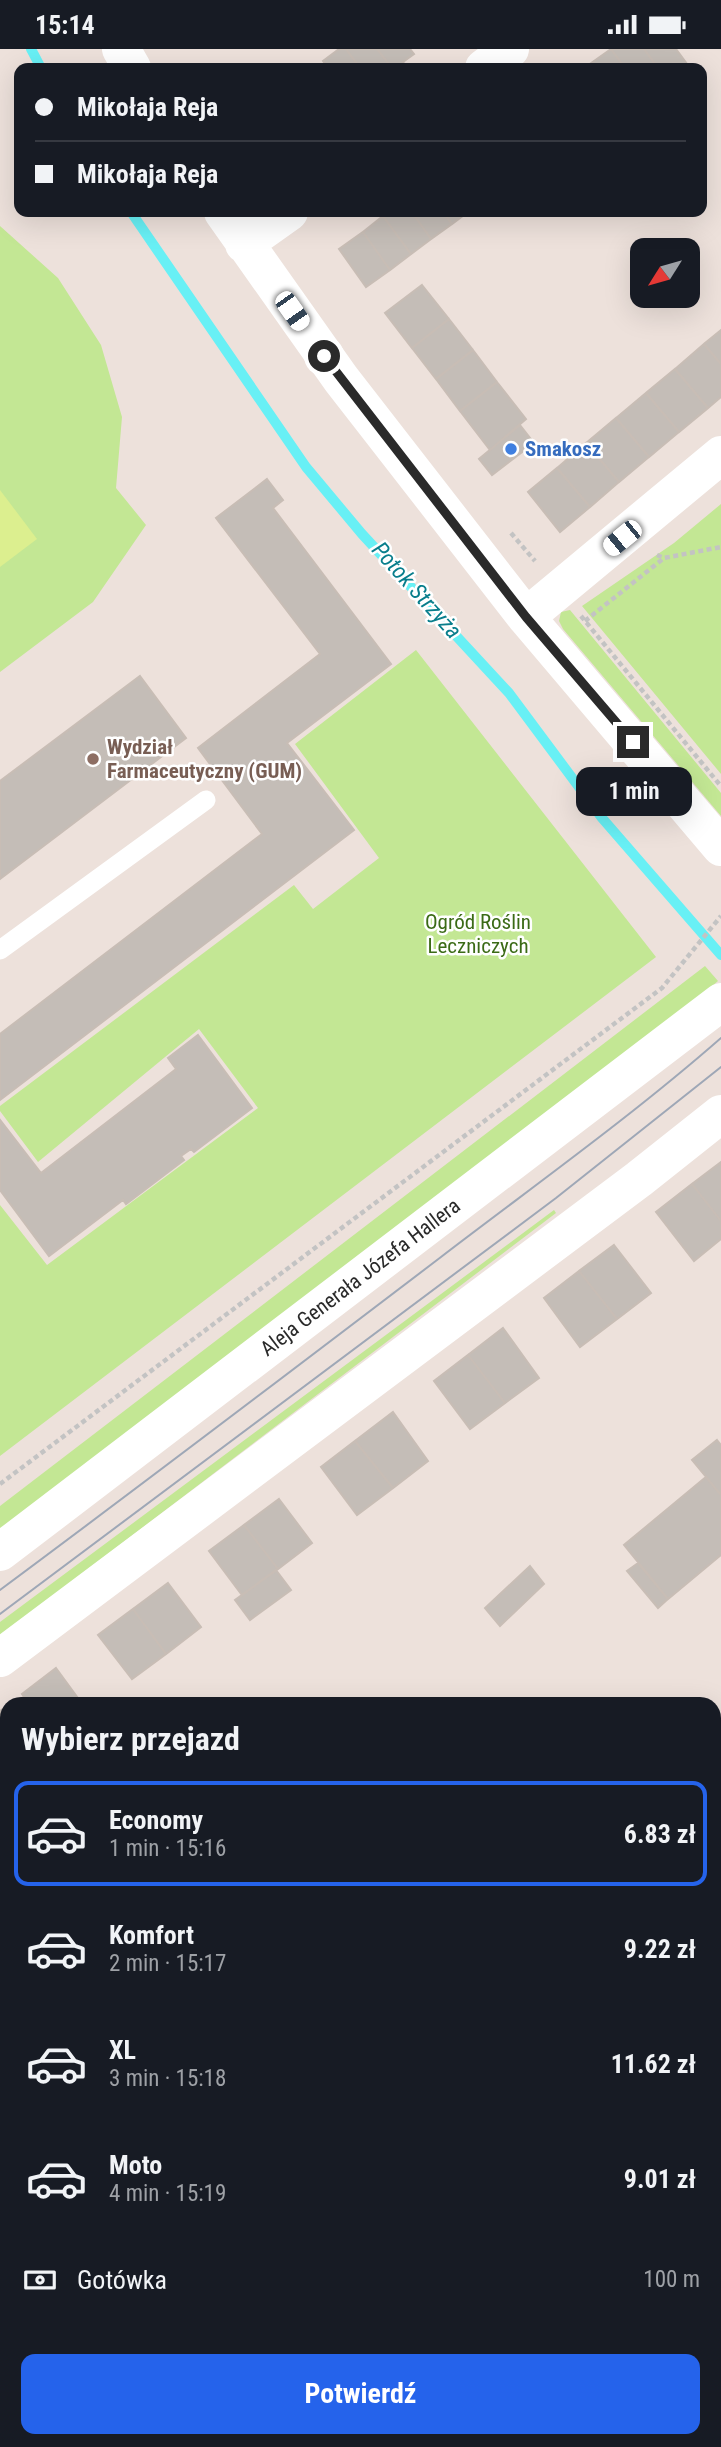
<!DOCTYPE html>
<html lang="pl">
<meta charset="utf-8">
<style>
body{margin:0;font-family:"Roboto Condensed",sans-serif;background:#20242c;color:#f1f3f6;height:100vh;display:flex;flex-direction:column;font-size:26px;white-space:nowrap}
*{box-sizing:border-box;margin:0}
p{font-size:23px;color:#9ea1a6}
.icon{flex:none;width:38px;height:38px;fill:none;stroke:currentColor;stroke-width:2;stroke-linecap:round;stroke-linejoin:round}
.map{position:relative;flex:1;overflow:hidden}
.drawer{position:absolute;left:0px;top:1648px;width:721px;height:751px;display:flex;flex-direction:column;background:#171b24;border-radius:21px 21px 0 0;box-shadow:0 7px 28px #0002}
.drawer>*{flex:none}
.banner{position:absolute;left:14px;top:14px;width:693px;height:154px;border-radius:14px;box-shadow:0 7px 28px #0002;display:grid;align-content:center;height:154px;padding:0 21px;background:#171b24}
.needle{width:46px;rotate:233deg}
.fabs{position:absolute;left:630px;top:189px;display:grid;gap:14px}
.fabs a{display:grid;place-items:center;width:70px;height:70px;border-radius:14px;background:#171b24;box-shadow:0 7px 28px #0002;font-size:35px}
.end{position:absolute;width:32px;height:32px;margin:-16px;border:9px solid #2a2a2a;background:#fff;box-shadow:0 0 0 4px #fff}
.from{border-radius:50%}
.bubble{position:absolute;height:49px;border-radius:14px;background:#171b24;box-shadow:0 7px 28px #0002;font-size:23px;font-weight:700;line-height:49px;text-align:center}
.car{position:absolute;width:21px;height:42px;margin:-21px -10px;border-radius:9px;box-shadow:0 0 5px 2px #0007;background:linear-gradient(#fff 24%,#345 0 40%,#fff 0 76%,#345 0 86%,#fff 0)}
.banner b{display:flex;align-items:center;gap:24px;height:66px;font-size:26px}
.banner b+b{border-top:2px solid #363941}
.banner i{width:18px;height:18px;background:#f1f3f6}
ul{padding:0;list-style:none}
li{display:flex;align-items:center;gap:21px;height:105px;margin:0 14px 10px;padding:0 7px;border:4px solid transparent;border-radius:14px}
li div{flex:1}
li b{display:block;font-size:26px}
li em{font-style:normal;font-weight:700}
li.current{border-color:#2563eb}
li>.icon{width:63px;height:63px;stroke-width:1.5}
h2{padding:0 21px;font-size:32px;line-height:84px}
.pay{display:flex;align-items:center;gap:18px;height:77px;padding:0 21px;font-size:26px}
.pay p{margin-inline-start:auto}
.button{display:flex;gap:14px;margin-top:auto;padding:14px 21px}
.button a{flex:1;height:80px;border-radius:14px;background:#2563eb;color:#fff;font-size:28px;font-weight:700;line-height:80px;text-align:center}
.status{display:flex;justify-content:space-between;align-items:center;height:49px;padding:0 35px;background:#171b24;direction:ltr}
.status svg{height:19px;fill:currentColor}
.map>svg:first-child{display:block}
.green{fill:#c3e794}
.pitch{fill:#dcef8f}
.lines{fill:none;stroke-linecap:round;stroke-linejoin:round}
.stream{stroke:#68f0f5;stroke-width:10}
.building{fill:#c4bdb7;stroke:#c8bdb5;stroke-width:2}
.path{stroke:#c3c3c3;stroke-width:4.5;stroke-dasharray:5 3.5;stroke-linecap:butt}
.service{stroke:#fff;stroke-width:19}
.minor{stroke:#fff;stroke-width:38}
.secondary{stroke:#fff;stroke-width:38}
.tram{stroke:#9ea7b6;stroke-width:2}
.route{stroke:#2a2a2a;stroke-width:9}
.shop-dot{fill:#3f7fe0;stroke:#fff;stroke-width:2.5}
.education-dot{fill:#8d6e63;stroke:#fff;stroke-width:2.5}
.labels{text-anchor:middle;stroke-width:5;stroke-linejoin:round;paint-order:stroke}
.shop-label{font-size:21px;font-weight:bold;fill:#366cbe;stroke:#fff;text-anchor:start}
.education-label{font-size:21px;font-weight:bold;fill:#785e54;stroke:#fff;text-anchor:start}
.park-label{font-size:21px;fill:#3b6b16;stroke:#fff}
.street-label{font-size:21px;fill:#2a2a2a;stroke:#fff}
.water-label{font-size:23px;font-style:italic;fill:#087e8c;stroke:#fff}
</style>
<div class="status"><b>15:14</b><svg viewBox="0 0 49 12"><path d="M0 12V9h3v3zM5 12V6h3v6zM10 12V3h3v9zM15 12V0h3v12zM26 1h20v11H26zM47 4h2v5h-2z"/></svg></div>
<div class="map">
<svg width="721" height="2398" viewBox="0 0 721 2398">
<rect width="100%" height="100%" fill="#ede1db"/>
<path class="green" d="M0,177L58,229L101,296L122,368L116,439L146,476L93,553L0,623Z
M721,455V725L582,557L674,494Z
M570,561L721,744V767L563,580L559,572L561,563Z
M416,601L656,908L0,1407V1156L47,1216L258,1059L199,980L38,1113L0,1062V1057L294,836L313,860L379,809L295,695Z
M705,917L718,932L682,963L0,1480V1457Z
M554,1161L556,1164L0,1587V1573Z"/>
<path class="pitch" d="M0,441L37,490L0,518Z"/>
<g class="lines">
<path class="stream" d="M31,0L41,19
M131,163L306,418L362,485L509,644L602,769L721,906"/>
</g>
<path class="building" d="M339,0H346L360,19H328L323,12Z
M346,0H377L392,19H360Z
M377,0H410L414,5L403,13L407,19H392Z
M611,0H644L658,19H625Z
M611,0L625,19H594L590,15Z
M644,0H676L690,19H658Z
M389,163H412L431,190L411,205L383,167Z
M412,163H443L452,175L431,190Z
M443,163H468L452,175Z
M383,167L411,205L390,221L363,183Z
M363,183L390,221L366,238L339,200Z
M422,236L449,270L412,299L385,264Z
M449,270L473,301L436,330L412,299Z
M721,281V315L704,295Z
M704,295L721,315V348L708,359L675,320Z
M473,301L497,333L460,362L436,330Z
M675,320L708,359L679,383L646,344Z
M497,333L526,370L490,401L460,362Z
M646,344L679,383L649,408L616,369Z
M616,369L649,408L619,433L586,394Z
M520,376L534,394L492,426L479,410Z
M586,394L619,433L590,458L557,419Z
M557,419L590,458L560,483L528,443Z
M267,430L283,451L273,459L391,615L287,694L354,781L0,1051V985L262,785L198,699L320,605L216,469Z
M140,627L186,689L0,830V732Z
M198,986L252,1059L194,1103L191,1100L181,1107L184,1111L126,1155L123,1151L49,1207L0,1141V1071L41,1124L176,1020L168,1009Z
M721,1113V1172L692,1135Z
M692,1135L721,1172V1190L694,1212L656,1163Z
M614,1196L651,1244L617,1270L579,1222Z
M579,1222L617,1270L580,1298L544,1249Z
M503,1279L539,1329L505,1354L468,1306Z
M468,1306L505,1354L470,1380L434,1332Z
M393,1363L428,1412L393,1439L355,1392Z
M717,1391L721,1396V1446L692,1411Z
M355,1392L393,1439L357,1466L321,1418Z
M706,1428L721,1446V1506L668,1550L624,1496Z
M279,1450L312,1494L278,1520L244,1476Z
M244,1476L278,1520L242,1546L209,1502Z
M638,1514L668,1550L658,1559L627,1522Z
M530,1517L544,1535L500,1577L485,1559Z
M276,1521L291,1541L250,1571L235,1551Z
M168,1534L201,1578L166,1605L133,1560Z
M133,1560L166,1605L132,1630L98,1586Z
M56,1619L83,1656H29L22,1645Z
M7,1657V1698L0,1689V1662Z
M714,1693L721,1702V1715L715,1719Z
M721,2016V2073L714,2065V2023Z
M714,2212L721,2220V2255L719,2253L714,2258Z
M7,2252V2277L0,2269V2257Z
M78,2392H248L242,2398H72Z
M453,2392H523L528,2398H452L449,2395Z
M523,2392H558L562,2397L528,2398Z"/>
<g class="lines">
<path class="path" d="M511,484L535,512
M657,506L664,509L721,498
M581,567L720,736
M585,572L664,509
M0,1435L662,939L721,867"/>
<path class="service" d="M0,901L206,751"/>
<path class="minor" d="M121,0L132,19
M484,19L510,0
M223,163L341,330L526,568L721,798
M244,195L289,163
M526,568L721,406
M714,1781L721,1776
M714,2127L721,2135
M714,2322L721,2316
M0,2396L7,2390
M630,2398L636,2392"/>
<g class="secondary">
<path id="s1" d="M0,1503L721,953"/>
<path d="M0,1609L639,1130L721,1065"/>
</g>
<path class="tram" d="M0,1541C148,1431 294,1320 441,1208C535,1136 632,1067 721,989
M0,1565L556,1149L721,1018"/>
</g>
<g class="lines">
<path class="route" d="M324,307L526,568L633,693"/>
</g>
<circle class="shop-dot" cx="511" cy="400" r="7"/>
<circle class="education-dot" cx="93" cy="710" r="7"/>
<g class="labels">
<g class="shop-label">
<text x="525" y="407">Smakosz</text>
</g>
<g class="education-label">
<text x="107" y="705">Wydział<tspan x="107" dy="24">Farmaceutyczny (GUM)</tspan></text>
</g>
<g class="park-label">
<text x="478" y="880">Ogród Roślin<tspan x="478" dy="24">Leczniczych</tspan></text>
</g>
<g class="street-label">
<text dy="7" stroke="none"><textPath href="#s1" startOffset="453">Aleja Generała Józefa Hallera</textPath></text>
</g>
<g class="water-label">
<text transform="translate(417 541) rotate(48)" y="8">Potok Strzyża</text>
</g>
</g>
</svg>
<div class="fabs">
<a><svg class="needle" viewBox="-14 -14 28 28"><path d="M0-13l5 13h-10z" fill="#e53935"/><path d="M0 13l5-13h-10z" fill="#9ea1a6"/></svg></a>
</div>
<i class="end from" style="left:324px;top:307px"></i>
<i class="end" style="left:633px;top:693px"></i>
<div class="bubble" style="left:576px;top:718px;width:116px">1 min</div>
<i class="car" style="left:292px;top:262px;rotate:145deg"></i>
<i class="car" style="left:622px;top:489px;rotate:231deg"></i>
<div class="banner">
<b><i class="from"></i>Mikołaja Reja</b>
<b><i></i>Mikołaja Reja</b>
</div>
<section class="drawer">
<h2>Wybierz przejazd</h2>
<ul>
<li class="current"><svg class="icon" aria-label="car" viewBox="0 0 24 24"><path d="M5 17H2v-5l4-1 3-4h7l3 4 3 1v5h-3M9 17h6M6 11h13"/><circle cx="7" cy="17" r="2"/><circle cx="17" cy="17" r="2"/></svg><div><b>Economy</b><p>1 min · 15:16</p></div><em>6.83 zł</em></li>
<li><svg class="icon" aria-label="car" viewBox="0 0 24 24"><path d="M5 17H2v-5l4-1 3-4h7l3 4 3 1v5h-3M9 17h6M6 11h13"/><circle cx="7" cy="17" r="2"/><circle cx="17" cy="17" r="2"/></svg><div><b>Komfort</b><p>2 min · 15:17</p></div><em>9.22 zł</em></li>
<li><svg class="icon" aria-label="car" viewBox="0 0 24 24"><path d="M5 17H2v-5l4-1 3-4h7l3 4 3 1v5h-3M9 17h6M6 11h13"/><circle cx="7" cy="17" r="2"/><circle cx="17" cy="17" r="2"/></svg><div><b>XL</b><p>3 min · 15:18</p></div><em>11.62 zł</em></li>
<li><svg class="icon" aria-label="car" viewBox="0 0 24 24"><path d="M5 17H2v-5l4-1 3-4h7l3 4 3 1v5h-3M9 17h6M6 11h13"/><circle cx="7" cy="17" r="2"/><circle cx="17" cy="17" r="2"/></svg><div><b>Moto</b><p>4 min · 15:19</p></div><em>9.01 zł</em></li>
</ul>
<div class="pay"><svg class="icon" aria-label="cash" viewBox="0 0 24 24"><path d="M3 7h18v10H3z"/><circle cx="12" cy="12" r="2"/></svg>Gotówka<p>100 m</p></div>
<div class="button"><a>Potwierdź</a></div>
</section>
</div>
